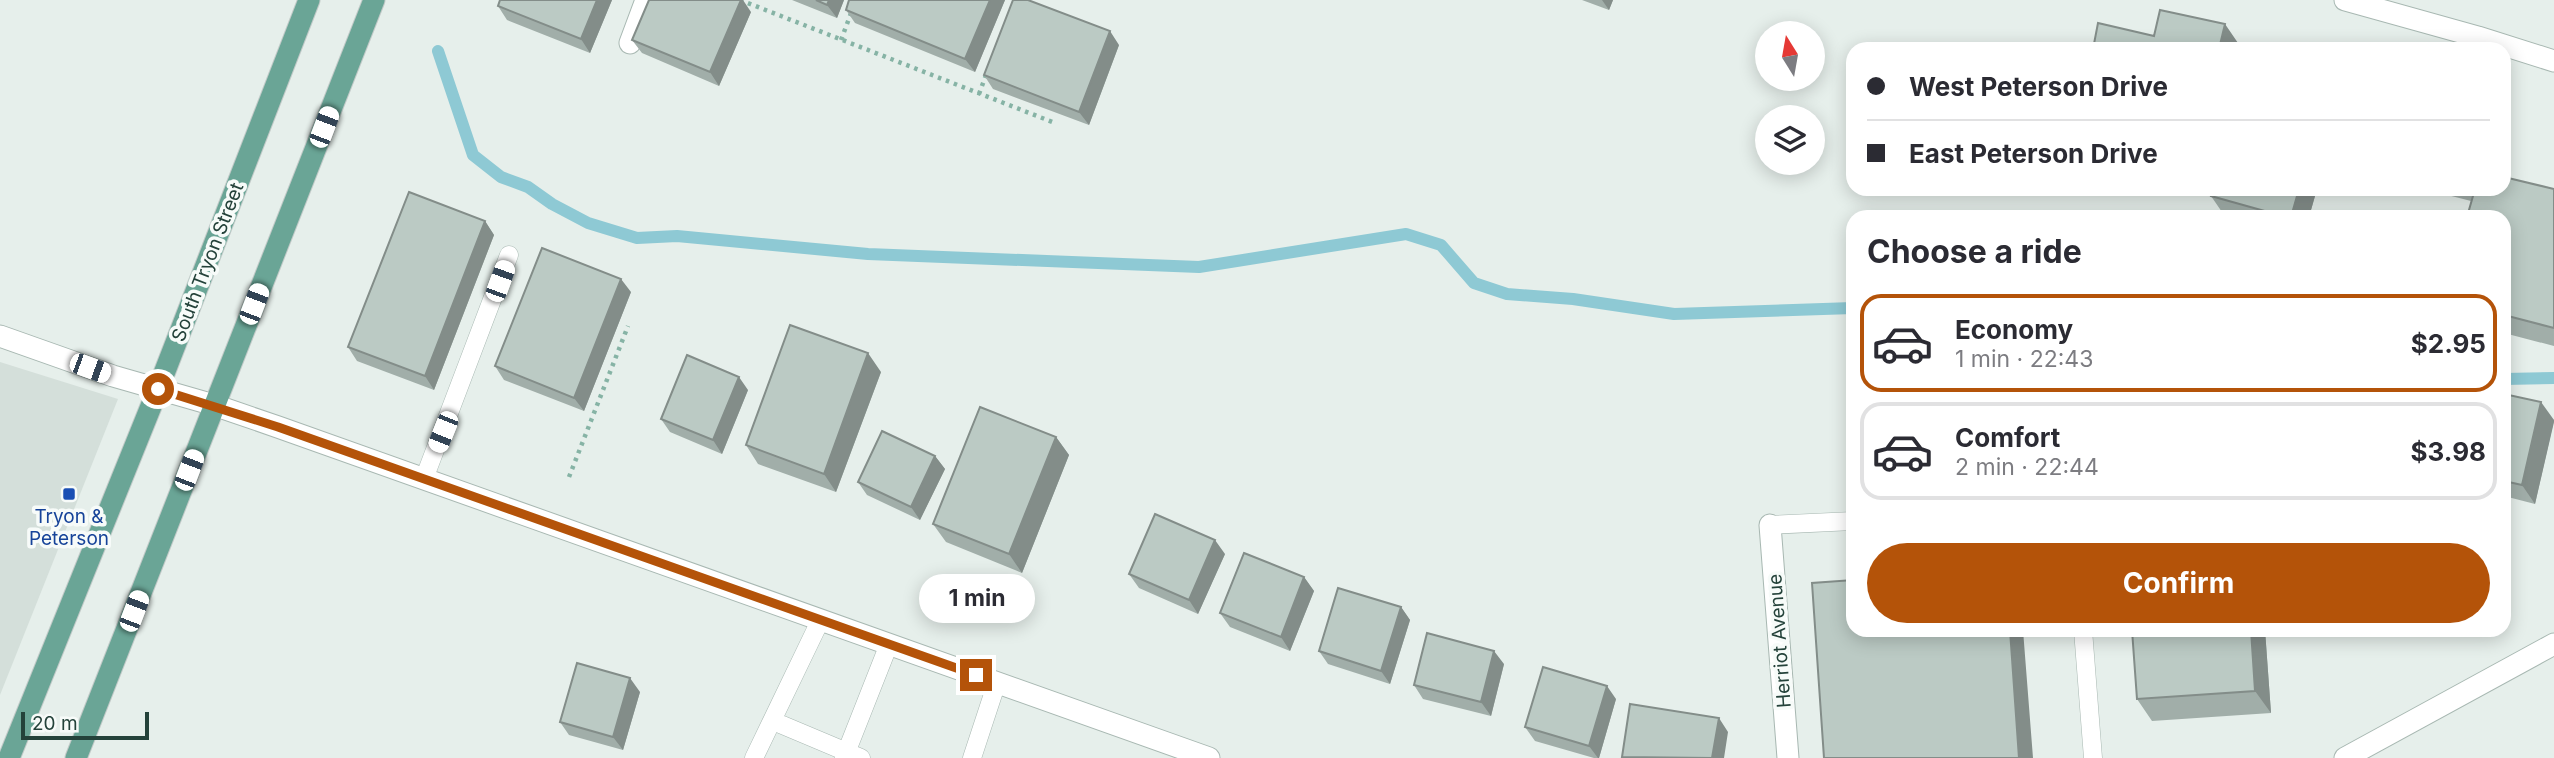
<!DOCTYPE html>
<meta charset="utf-8">
<style>
body{margin:0;font-family:Inter,sans-serif;background:#f2f2f3;color:#2b2b33;height:100vh;display:flex;flex-direction:column;font-size:26px;white-space:nowrap}
*{box-sizing:border-box;margin:0}
p{font-size:23px;color:#7c7c81}
.icon{flex:none;width:38px;height:38px;fill:none;stroke:currentColor;stroke-width:2;stroke-linecap:round;stroke-linejoin:round}
.map{position:relative;flex:1;overflow:hidden}
.side{position:absolute;left:1846px;top:210px;width:665px;height:427px;display:flex;flex-direction:column;background:#fff;border-radius:21px;box-shadow:0 4px 18px #0003}
.side>*{flex:none}
.banner{position:absolute;left:1846px;top:42px;width:665px;height:154px;border-radius:21px;box-shadow:0 4px 18px #0003;display:grid;align-content:center;height:154px;padding:0 21px;background:#fff}
.needle{width:46px;rotate:349deg}
.fabs{position:absolute;left:1755px;top:21px;display:grid;gap:14px}
.fabs a{display:grid;place-items:center;width:70px;height:70px;border-radius:50%;background:#fff;box-shadow:0 4px 18px #0003;font-size:35px}
.scale{position:absolute;left:21px;bottom:18px;width:128px;box-sizing:border-box;padding-left:7px;border:4px solid #24423a;border-top:0;font-size:19px;line-height:24px;white-space:nowrap;color:#24423a;-webkit-text-stroke:5px #f7fbf9;paint-order:stroke}
.end{position:absolute;width:32px;height:32px;margin:-16px;border:9px solid #b45309;background:#fff;box-shadow:0 0 0 4px #fff}
.from{border-radius:50%}
.bubble{position:absolute;height:49px;border-radius:24px;background:#fff;box-shadow:0 4px 18px #0003;font-size:23px;font-weight:700;line-height:49px;text-align:center}
.car{position:absolute;width:21px;height:42px;margin:-21px -10px;border-radius:9px;box-shadow:0 0 5px 2px #0007;background:linear-gradient(#fff 24%,#345 0 40%,#fff 0 76%,#345 0 86%,#fff 0)}
.banner b{display:flex;align-items:center;gap:24px;height:66px;font-size:26px}
.banner b+b{border-top:2px solid #e1e1e2}
.banner i{width:18px;height:18px;background:#2b2b33}
ul{padding:0;list-style:none}
li{display:flex;align-items:center;gap:21px;height:98px;margin:0 14px 10px;padding:0 7px;border:4px solid #e1e1e2;border-radius:21px}
li div{flex:1}
li b{display:block;font-size:26px}
li em{font-style:normal;font-weight:700}
li.selected{border-color:#b45309}
li>.icon{width:63px;height:63px;stroke-width:1.5}
h2{padding:0 21px;font-size:32px;line-height:84px}
.primary-button{display:flex;gap:14px;margin-top:auto;padding:14px 21px}
.primary-button a{flex:1;height:80px;border-radius:42px;background:#b45309;color:#fff;font-size:28px;font-weight:700;line-height:80px;text-align:center}
.map>svg:first-child{display:block}
.built{fill:#d4dfda}
.lines{fill:none;stroke-linecap:round;stroke-linejoin:round}
.stream{stroke:#8ec9d4;stroke-width:12}
.lane-casing{stroke:#a8b8b2;stroke-width:19}
.street-casing{stroke:#a8b8b2;stroke-width:23}
.primary-casing{stroke:#c2cac8;stroke-width:23}
.path{stroke:#86b3a5;stroke-width:4.5;stroke-dasharray:3.5 5;stroke-linecap:butt}
.lane{stroke:#fff;stroke-width:18}
.street{stroke:#fff;stroke-width:21}
.primary{stroke:#6aa596;stroke-width:21}
.wall{fill:#a1aea9}
.shaded-wall{fill:#838d89}
.building{fill:#bbcac4;stroke:#838d89;stroke-width:2}
.route{stroke:#b45309;stroke-width:9}
.transit-dot{fill:#1a4fb4;stroke:#f7fbf9;stroke-width:2.5}
.labels{text-anchor:middle;stroke-width:7;stroke-linejoin:round;paint-order:stroke}
.street-label{font-size:19px;fill:#24423a;stroke:#f7fbf9}
.transit-label{font-size:19px;fill:#164399;stroke:#f7fbf9}
</style>
<div class="map">
<svg width="2554" height="758" viewBox="0 0 2554 758">
<rect width="100%" height="100%" fill="#e6efeb"/>
<path class="built" d="M0,362L118,399L0,695Z"/>
<g class="lines">
<path class="stream" d="M438,51L473,155L501,177L528,187L552,204L588,223L637,238L677,236L868,254L1199,267L1406,234L1441,245L1474,283L1507,294L1573,299L1674,314L1853,308
M2504,379L2554,378"/>
<g class="lane-casing">
<path id="lane" d="M424,479L509,255
M1770,525L1853,521
M2083,630L2093,758
M773,721L861,758
M754,758L820,621
M844,758L889,644
M972,758L997,682"/>
</g>
<g class="street-casing">
<path id="street" d="M2345,0L2478,37L2554,61
M630,43L646,0
M0,336L113,376L214,405L278,427L1209,758
M1770,525L1788,758
M2345,758L2554,644"/>
</g>
<g class="primary-casing">
<path id="primary" d="M9,758L158,389L309,0
M76,758L374,0"/>
</g>
<path class="path" d="M740,0L1055,123
M841,40L856,0
M979,94L986,75
M569,477L628,326"/>
<use href="#lane" class="lane"/>
<use href="#street" class="street"/>
<use href="#primary" class="primary"/>
</g>
<path class="wall" d="M500,0H612L590,53L507,20L498,6Z
M792,0H844L837,18Z
M849,0H1005L975,72L855,23L846,10Z
M1582,0H1613L1609,10Z
M751,12L719,86L642,53L632,40Z
M1119,45L1089,125L993,89L984,75Z
M2213,189H2317L2309,217H2232L2224,215L2211,196Z
M2424,189H2554V346L2504,333V217L2471,201Z
M485,221L494,235L434,390L357,361L348,347Z
M631,292L584,411L504,380L495,366Z
M881,372L836,492L758,464L746,445Z
M748,390L722,454L670,432L661,419Z
M2504,394L2554,420L2535,504L2504,496Z
M1056,437L1069,455L1022,573L946,542L933,524Z
M935,456L945,469L920,520L867,495L858,482Z
M1225,554L1198,614L1139,588L1129,574Z
M1304,577L1314,591L1290,651L1230,627L1220,613Z
M1401,607L1410,620L1390,684L1328,664L1319,651Z
M2132,630H2265L2271,713L2152,721L2137,699Z
M1504,664L1491,716L1423,699L1414,685Z
M640,692L623,750L569,735L560,722Z
M1616,699L1599,758H1594L1535,741L1525,727Z"/>
<path class="shaded-wall" d="M597,0H612L590,53L581,39Z
M741,0H743L751,12L719,86L710,72Z
M829,0H844L837,18L827,5Z
M990,0H1005L975,72L965,59Z
M1602,0H1613L1609,10Z
M2225,24L2238,43L2236,49H2219Z
M1110,31L1119,45L1089,125L1079,112Z
M2504,138L2510,146L2504,167Z
M2299,189H2317L2309,217H2291Z
M485,221L494,235L434,390L425,376Z
M621,279L631,292L584,411L574,398Z
M868,353L881,372L836,492L824,474Z
M739,377L748,390L722,454L713,440Z
M2541,402L2554,420V422L2535,504L2522,485Z
M1056,437L1069,455L1022,573L1009,554Z
M935,456L945,469L920,520L911,507Z
M1215,540L1225,554L1198,614L1189,600Z
M1304,577L1314,591L1290,651L1281,637Z
M1401,607L1410,620L1390,684L1381,671Z
M2010,630H2023L2033,758H2019Z
M2251,630H2265L2271,713L2255,691Z
M1494,651L1504,664L1491,716L1481,702Z
M630,678L640,692L623,750L613,737Z
M1607,686L1616,699L1599,758H1598L1589,746Z
M1719,718L1728,732L1724,758H1712Z"/>
<path class="building" d="M500,0H597L581,39L498,6Z
M649,0H741L710,72L632,40Z
M816,0H829L827,5Z
M849,0H990L965,59L846,10Z
M1013,0H1028L1110,31L1079,112L984,75Z
M2160,10L2225,24L2219,49H2093L2098,23L2154,36Z
M2504,177L2554,189V328L2504,315V217H2467L2475,189H2504Z
M2213,189H2299L2291,217H2286L2211,196Z
M409,192L485,221L425,376L348,347Z
M542,248L621,279L574,398L495,366Z
M790,325L868,353L824,474L746,445Z
M687,355L739,377L713,440L661,419Z
M2504,394L2541,402L2522,485L2504,481Z
M980,407L1056,437L1009,554L933,524Z
M882,431L935,456L911,507L858,482Z
M1155,514L1215,540L1189,600L1129,574Z
M1244,553L1304,577L1281,637L1220,613Z
M1853,580V630H2010L2019,758H1824L1812,583Z
M1338,588L1401,607L1381,671L1319,651Z
M2132,630H2251L2255,691L2137,699Z
M1427,633L1494,651L1481,702L1414,685Z
M577,663L630,678L613,737L560,722Z
M1543,667L1607,686L1589,746L1525,727Z
M1630,704L1719,718L1712,758L1622,757Z"/>
<g class="lines">
<path class="route" d="M158,389L278,427L976,675"/>
</g>
<rect class="transit-dot" x="62" y="487" width="14" height="14" rx="3.5"/>
<g class="labels">
<g class="street-label">
<text transform="translate(207 262) rotate(-69)" y="7">South Tryon Street</text>
<text transform="translate(1779 641) rotate(-94)" y="7">Herriot Avenue</text>
</g>
<g class="transit-label">
<text x="69" y="523">Tryon &amp;<tspan x="69" dy="22">Peterson</tspan></text>
</g>
</g>
</svg>
<div class="fabs">
<a><svg class="needle" viewBox="-14 -14 28 28"><path d="M0-13l5 13h-10z" fill="#e53935"/><path d="M0 13l5-13h-10z" fill="#7c7c81"/></svg></a>
<a><svg class="icon" aria-label="layers" viewBox="0 0 24 24"><path d="M12 4l9 5-9 5-9-5zM3 14l9 5 9-5"/></svg></a>
</div>
<div class="scale">20 m</div>
<i class="end from" style="left:158px;top:389px"></i>
<i class="end" style="left:976px;top:675px"></i>
<div class="bubble" style="left:919px;top:574px;width:116px">1 min</div>
<i class="car" style="left:324px;top:127px;rotate:21deg"></i>
<i class="car" style="left:500px;top:281px;rotate:20deg"></i>
<i class="car" style="left:254px;top:304px;rotate:21deg"></i>
<i class="car" style="left:90px;top:368px;rotate:110deg"></i>
<i class="car" style="left:443px;top:432px;rotate:202deg"></i>
<i class="car" style="left:189px;top:470px;rotate:21deg"></i>
<i class="car" style="left:134px;top:611px;rotate:21deg"></i>
<div class="banner">
<b><i class="from"></i>West Peterson Drive</b>
<b><i></i>East Peterson Drive</b>
</div>
<section class="side">
<h2>Choose a ride</h2>
<ul>
<li class="selected"><svg class="icon" aria-label="car" viewBox="0 0 24 24"><path d="M5 17H2v-5l4-1 3-4h7l3 4 3 1v5h-3M9 17h6M6 11h13"/><circle cx="7" cy="17" r="2"/><circle cx="17" cy="17" r="2"/></svg><div><b>Economy</b><p>1 min · 22:43</p></div><em>$2.95</em></li>
<li><svg class="icon" aria-label="car" viewBox="0 0 24 24"><path d="M5 17H2v-5l4-1 3-4h7l3 4 3 1v5h-3M9 17h6M6 11h13"/><circle cx="7" cy="17" r="2"/><circle cx="17" cy="17" r="2"/></svg><div><b>Comfort</b><p>2 min · 22:44</p></div><em>$3.98</em></li>
</ul>
<div class="primary-button"><a>Confirm</a></div>
</section>
</div>
